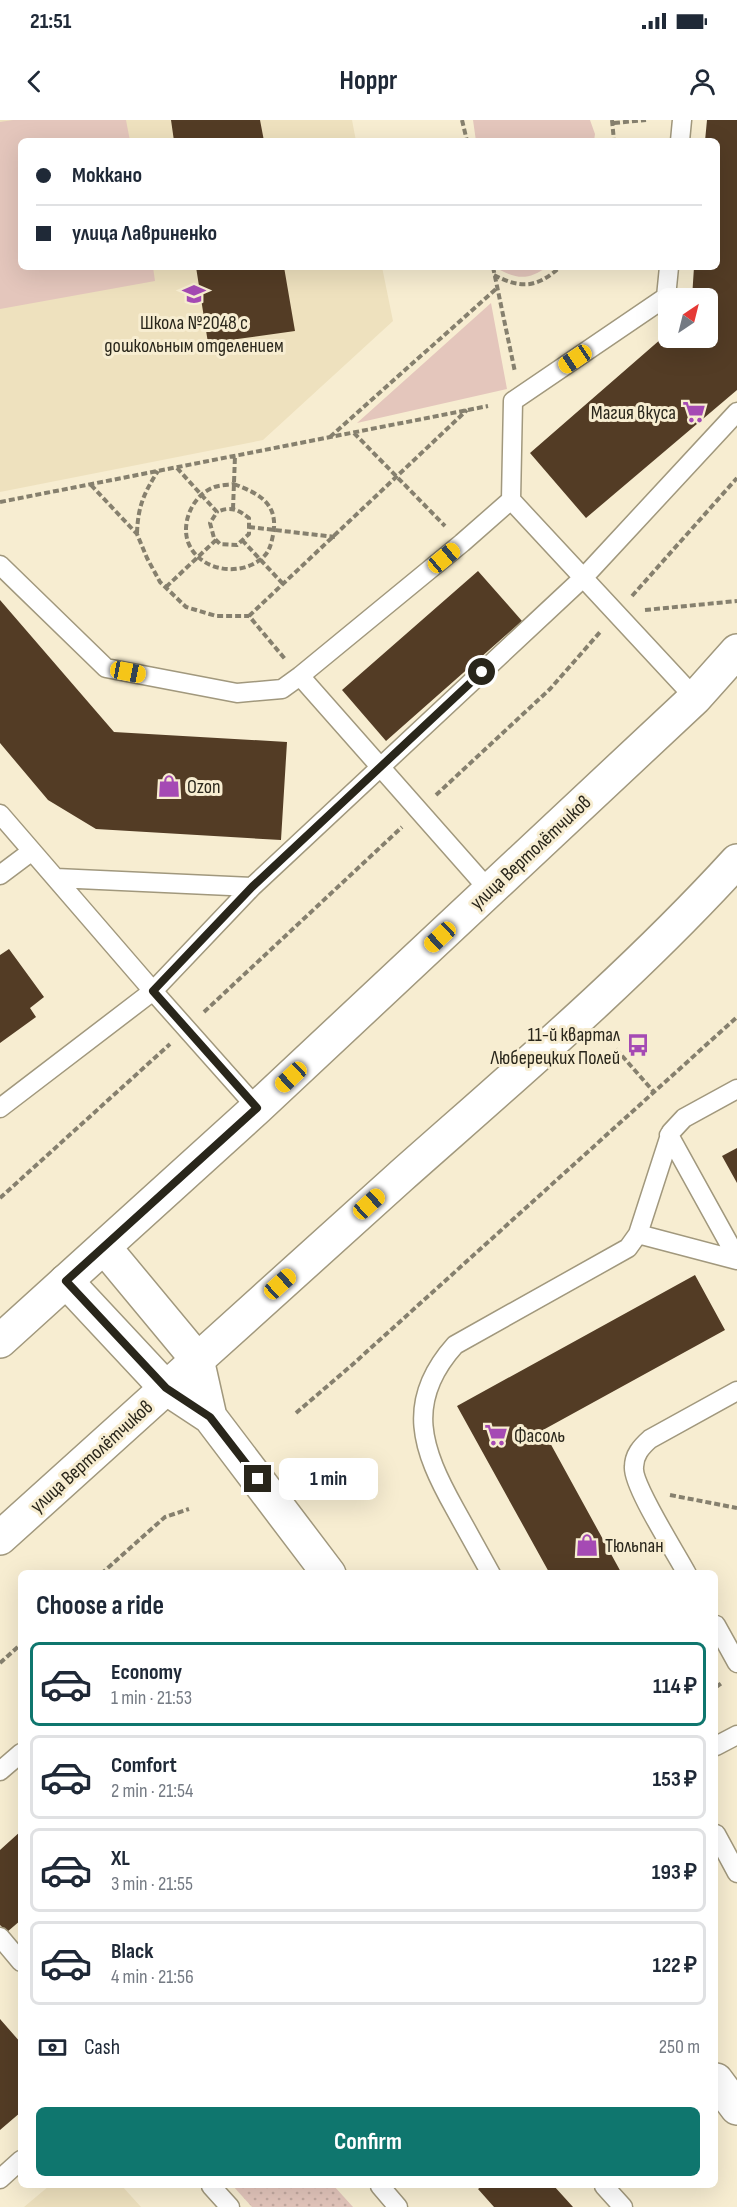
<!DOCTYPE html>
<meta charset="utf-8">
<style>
body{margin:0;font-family:"Sofia Sans Condensed",sans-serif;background:#f2f2f3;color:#1f2937;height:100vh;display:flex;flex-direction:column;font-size:22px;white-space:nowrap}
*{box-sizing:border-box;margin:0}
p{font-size:20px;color:#747a83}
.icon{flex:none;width:33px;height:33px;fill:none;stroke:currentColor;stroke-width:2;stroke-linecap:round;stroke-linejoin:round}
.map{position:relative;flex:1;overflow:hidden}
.drawer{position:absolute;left:18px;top:1450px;width:700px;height:618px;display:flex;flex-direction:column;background:#fff;border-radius:9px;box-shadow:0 6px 24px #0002}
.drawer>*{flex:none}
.top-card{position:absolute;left:18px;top:18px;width:702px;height:132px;border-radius:9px;box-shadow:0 6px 24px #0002;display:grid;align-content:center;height:132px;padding:0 18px;background:#fff}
.needle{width:39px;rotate:35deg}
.fabs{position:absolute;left:658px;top:168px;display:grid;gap:12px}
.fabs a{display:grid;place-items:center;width:60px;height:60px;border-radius:9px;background:#fff;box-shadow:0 6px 24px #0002;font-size:30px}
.end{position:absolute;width:27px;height:27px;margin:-14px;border:8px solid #29261b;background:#fff;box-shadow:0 0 0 3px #fff}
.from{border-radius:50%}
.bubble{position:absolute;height:42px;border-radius:9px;background:#fff;box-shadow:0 6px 24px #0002;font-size:20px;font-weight:700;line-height:42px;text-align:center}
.car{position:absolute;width:18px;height:36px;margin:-18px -9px;border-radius:8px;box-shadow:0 0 4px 2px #0007;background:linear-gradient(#f5c518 24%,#345 0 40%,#f5c518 0 76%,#345 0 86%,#f5c518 0)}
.top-card b{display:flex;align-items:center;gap:21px;height:57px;font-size:22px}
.top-card b+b{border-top:2px solid #e0e1e3}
.top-card i{width:15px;height:15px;background:#1f2937}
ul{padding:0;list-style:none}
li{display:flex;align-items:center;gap:18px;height:84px;margin:0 12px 9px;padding:0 6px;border:3px solid #e0e1e3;border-radius:9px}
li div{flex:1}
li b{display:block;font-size:22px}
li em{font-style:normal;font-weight:700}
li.on{border-color:#0f766e}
li>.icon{width:54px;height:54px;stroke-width:1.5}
h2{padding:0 18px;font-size:27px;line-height:72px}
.pay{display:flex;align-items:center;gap:15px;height:66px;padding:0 18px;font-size:22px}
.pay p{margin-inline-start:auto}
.cta{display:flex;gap:12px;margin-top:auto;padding:12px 18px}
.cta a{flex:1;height:69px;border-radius:9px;background:#0f766e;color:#fff;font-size:24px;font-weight:700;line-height:69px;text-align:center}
.status{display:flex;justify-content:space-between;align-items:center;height:42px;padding:0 30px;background:#fff;direction:ltr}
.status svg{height:16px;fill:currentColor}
header{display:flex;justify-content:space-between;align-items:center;height:78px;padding:0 18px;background:#fff;font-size:27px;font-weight:700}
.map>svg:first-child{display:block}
.built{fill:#eee1be}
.grass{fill:#e4c6bc}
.park{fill:url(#park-dots)}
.building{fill:#533c25}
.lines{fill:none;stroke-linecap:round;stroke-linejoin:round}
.lane-casing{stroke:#a1987d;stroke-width:21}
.street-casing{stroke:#a1987d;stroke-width:36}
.secondary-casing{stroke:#a1987d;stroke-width:36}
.path{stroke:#86806e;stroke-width:4;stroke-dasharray:6 3;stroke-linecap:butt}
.lane{stroke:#fff;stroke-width:18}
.street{stroke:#fff;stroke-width:33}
.secondary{stroke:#fff;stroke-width:33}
.route{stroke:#29261b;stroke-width:8}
.labels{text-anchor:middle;stroke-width:6;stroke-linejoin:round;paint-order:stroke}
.poi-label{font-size:20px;fill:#29261b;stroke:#f7edd1;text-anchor:start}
.street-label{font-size:20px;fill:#29261b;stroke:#f7edd1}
</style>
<div class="status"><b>21:51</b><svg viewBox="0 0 49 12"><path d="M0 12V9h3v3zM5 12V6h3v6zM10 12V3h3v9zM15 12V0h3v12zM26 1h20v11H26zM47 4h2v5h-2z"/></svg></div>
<header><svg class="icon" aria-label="back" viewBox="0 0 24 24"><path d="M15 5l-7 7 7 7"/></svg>Hoppr<svg class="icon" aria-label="person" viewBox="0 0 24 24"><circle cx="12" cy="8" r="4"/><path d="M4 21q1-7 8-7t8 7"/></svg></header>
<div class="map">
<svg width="737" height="2087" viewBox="0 0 737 2087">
<defs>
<pattern id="park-dots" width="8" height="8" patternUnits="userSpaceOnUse" patternTransform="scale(1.5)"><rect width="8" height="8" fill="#e4c6bc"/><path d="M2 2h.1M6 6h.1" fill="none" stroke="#c4aaa1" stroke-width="1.8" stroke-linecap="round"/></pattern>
</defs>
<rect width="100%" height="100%" fill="#f7edd1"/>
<path class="built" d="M0,0H352L356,21H21V147H382L393,201L263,320L0,372Z
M49,2066H122L141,2087H24Z"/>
<path class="grass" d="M13,0H126L130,21H21V147H153L155,161L0,189V2Z
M473,0H590L595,14L594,21H476Z
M500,147H547C530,159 519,160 500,150Z
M491,183L507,269L357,303Z"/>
<path class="park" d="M233,2066H334L353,2087H252Z"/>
<path class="building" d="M171,0H260L264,21H174Z
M707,0H737V270L586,398L530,333L669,212V218H708V178H692L694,147H717V21H705Z
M196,147H284L295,211L208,223Z
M478,451L522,501L386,621L342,570Z
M0,480L114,612L287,622L281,720L96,709L48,680L0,623Z
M9,829L44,877L30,888L36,897L0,923V835Z
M737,1028V1063L722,1036Z
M695,1155L725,1210L543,1310L622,1454H550L457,1286Z
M21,1711V1800L7,1812L0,1805V1730Z
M0,1899L21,1923V1992L0,2010Z
M482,2066H554L573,2087H494L478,2069Z"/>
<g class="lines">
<g class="lane-casing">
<path id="lane" d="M680,21L682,0
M669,147L666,177L513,281L511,380L695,578
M0,445L106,548L237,573L282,569L300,556L462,423L511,380
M300,556L489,770
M0,694L153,871L0,988
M0,755L32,731
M56,758L252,767L584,457L737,292
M252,767L153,871L257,988
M669,1015L737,1138
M638,1114L737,1140
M491,1454C479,1432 467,1411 455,1389C422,1330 404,1282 455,1225L628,1128L638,1114L671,1012L684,998L737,969
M687,1454C676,1433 632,1365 634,1347C634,1335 641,1327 650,1319L737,1271
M716,1505L737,1543
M716,1626L737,1615
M0,1651L21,1633
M716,1714L737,1753
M0,1817L21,1842
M0,2059L21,2040
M211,2066L230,2087
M380,2066L398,2087
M604,2066L623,2087"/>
</g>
<g class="street-casing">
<path id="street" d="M104,1127L197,1239L210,1297
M66,1161L166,1268L210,1297L329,1454
M716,1960L737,1988"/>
</g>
<g class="secondary-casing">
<path id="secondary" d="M0,1221L257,988L695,578L737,531
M0,1418C134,1298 266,1177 400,1057C515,955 633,855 737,741"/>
</g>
<path class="path" d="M462,0L467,21
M612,0L614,21
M614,3L646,0
M493,147L515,252
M494,155C521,169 537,168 560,147
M354,313L445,406
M330,317L497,168
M177,348L217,392L210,403L214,418L220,424L237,425L249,414V398C237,389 231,386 217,392
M234,364C260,374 279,384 273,415C271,425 269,433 261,439C239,457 199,451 188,422C181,402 193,376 212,368C218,365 227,365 234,364Z
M91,365L137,414L147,438L160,462L186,487L216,496H249L285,539
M0,382L488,286
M233,389L235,336
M249,407L335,417
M137,413C138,386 144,373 158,351
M242,420L284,465
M166,467L216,420
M632,476L737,358
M645,490L737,481
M249,496L467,290
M436,675L550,569L601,511
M204,892L402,707
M616,929L654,972
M0,1078L170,924
M296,1293L352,1245L737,897
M670,1375L737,1388
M101,1454L165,1397L189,1389
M0,1543L21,1524
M716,1567L723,1562"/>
<use href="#lane" class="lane"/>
<use href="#street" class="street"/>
<use href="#secondary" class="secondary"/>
</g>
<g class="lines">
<path class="route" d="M258,1359L210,1297L166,1268L66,1161L257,988L153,871L252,767L482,552"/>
</g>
<defs>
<g id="school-bare" transform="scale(1.8)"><path d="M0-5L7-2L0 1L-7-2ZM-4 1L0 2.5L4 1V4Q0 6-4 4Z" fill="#a54ab4" stroke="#f7edd1" stroke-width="2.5" paint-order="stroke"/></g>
<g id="supermarket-bare" transform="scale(1.8)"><path d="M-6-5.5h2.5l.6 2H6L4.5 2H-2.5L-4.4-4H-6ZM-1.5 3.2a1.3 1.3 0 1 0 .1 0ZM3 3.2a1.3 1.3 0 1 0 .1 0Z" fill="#a54ab4" stroke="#f7edd1" stroke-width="2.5" paint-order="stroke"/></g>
<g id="shop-bare" transform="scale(1.8)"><path d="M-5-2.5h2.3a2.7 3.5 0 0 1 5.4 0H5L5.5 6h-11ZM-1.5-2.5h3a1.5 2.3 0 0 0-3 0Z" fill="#a54ab4" stroke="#f7edd1" stroke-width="2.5" paint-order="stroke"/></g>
<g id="bus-bare" transform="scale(1.8)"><path d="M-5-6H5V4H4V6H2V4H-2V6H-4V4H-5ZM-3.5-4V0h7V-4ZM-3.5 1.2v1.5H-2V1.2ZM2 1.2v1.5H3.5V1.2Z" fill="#a54ab4" stroke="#f7edd1" stroke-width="2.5" paint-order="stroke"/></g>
</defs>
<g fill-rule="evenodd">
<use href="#school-bare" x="194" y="174"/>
<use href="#supermarket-bare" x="694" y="292"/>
<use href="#shop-bare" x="169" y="666"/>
<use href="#bus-bare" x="638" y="925"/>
<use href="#supermarket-bare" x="496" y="1315"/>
<use href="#shop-bare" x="587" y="1425"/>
</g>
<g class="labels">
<g class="poi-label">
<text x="194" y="209" text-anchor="middle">Школа №2048 с<tspan x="194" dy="23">дошкольным отделением</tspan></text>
<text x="676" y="299" text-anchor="end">Магия вкуса</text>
<text x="187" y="673">Ozon</text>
<text x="620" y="921" text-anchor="end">11-й квартал<tspan x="620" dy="23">Люберецких Полей</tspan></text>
<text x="514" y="1322">Фасоль</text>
<text x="605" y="1432">Тюльпан</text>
</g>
<g class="street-label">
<text transform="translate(530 732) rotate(-43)" y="7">улица Вертолётчиков</text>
<text transform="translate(91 1336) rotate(-42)" y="7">улица Вертолётчиков</text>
</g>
</g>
</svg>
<div class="fabs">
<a><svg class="needle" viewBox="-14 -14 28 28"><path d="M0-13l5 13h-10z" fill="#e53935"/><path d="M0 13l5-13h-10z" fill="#747a83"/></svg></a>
</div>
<i class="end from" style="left:482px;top:552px"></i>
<i class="end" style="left:258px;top:1359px"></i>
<div class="bubble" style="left:279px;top:1338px;width:99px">1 min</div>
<i class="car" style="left:575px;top:239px;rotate:236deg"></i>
<i class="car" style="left:444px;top:438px;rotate:50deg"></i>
<i class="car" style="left:128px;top:552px;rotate:101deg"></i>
<i class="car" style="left:440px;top:817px;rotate:227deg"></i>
<i class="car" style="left:291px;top:957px;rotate:227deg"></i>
<i class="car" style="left:369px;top:1084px;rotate:48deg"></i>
<i class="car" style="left:280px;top:1164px;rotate:48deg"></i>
<div class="top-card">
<b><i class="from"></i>Моккано</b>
<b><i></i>улица Лавриненко</b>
</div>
<section class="drawer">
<h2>Choose a ride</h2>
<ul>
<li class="on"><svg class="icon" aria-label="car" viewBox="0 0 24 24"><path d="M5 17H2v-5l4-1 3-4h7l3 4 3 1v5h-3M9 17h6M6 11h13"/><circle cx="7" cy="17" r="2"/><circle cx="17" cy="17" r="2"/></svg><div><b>Economy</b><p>1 min · 21:53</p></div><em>114 ₽</em></li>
<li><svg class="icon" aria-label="car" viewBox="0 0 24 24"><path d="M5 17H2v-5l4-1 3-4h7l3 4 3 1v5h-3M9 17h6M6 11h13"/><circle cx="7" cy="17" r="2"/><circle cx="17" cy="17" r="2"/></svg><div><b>Comfort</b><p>2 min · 21:54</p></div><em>153 ₽</em></li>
<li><svg class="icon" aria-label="car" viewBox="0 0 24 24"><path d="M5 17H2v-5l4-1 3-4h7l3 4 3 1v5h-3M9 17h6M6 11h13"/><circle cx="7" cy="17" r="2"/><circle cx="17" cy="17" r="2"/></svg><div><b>XL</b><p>3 min · 21:55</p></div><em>193 ₽</em></li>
<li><svg class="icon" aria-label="car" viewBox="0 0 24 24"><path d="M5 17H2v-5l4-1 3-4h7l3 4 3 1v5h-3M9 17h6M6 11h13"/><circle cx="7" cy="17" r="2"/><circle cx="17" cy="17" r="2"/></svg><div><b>Black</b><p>4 min · 21:56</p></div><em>122 ₽</em></li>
</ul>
<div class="pay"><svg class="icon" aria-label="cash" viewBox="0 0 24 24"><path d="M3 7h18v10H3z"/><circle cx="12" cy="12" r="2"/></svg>Cash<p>250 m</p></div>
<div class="cta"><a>Confirm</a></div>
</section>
</div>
